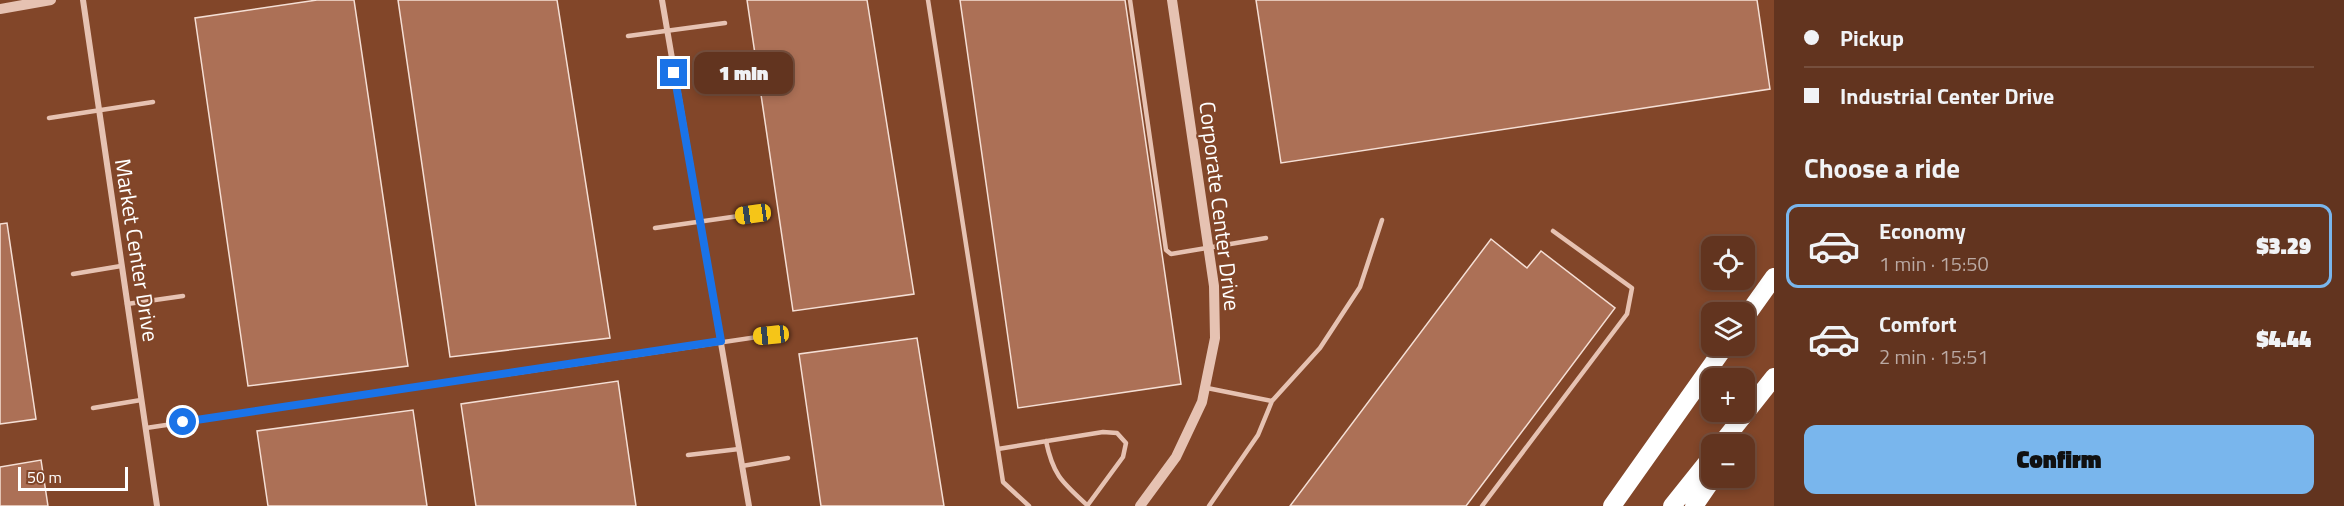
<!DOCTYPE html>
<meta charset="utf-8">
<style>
body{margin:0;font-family:"Titillium Web",sans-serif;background:#683c28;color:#f1f3f6;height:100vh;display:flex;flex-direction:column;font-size:22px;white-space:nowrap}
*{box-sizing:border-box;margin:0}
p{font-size:20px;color:#bbaaa4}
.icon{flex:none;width:33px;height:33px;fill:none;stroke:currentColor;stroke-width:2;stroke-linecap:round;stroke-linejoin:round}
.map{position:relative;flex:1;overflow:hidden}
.drawer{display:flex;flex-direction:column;background:#62341f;width:570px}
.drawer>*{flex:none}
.banner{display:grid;align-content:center;height:132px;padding:0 30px;background:#62341f}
.controls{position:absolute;left:1701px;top:236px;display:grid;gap:12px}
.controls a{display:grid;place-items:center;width:54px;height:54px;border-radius:12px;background:#62341f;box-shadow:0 3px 9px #0003,0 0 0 2px #764f3d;font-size:30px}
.scale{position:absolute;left:18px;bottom:15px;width:110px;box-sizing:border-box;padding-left:6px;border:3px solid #fff;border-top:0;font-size:16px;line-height:21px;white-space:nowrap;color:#fff;-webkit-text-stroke:4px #824629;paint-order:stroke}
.end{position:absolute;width:27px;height:27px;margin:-14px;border:8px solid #1a73e8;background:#fff;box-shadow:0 0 0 3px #fff}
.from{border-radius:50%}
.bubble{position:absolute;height:42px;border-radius:12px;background:#62341f;box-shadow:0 3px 9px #0003,0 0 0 2px #764f3d;font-size:20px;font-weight:800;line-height:42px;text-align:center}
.car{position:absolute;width:18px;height:36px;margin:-18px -9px;border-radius:8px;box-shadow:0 0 4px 2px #0007;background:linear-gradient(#f5c518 24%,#345 0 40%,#f5c518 0 76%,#345 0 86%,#f5c518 0)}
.banner b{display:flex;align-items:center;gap:21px;height:57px;font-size:22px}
.banner b+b{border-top:2px solid #764f3d}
.banner i{width:15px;height:15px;background:#f1f3f6}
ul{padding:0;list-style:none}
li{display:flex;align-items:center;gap:18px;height:84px;margin:0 12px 9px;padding:0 18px;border:3px solid transparent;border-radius:12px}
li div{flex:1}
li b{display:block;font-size:22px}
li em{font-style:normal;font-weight:800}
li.active{border-color:#79b6ed}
li>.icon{width:54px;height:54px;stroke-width:1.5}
h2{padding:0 30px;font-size:27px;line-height:72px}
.button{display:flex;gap:12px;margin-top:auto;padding:12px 30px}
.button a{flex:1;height:69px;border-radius:12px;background:#79b6ed;color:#111;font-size:24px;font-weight:800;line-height:69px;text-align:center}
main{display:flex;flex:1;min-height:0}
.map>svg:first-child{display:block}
.building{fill:#ac7056;stroke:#f5dfd5;stroke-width:1.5}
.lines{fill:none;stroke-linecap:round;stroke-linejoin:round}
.service{stroke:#e6c2b2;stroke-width:4.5}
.minor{stroke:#e6c2b2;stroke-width:6}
.tertiary{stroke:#e6c2b2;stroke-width:10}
.motorway{stroke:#fff;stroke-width:18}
.route{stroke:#1a73e8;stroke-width:8}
.labels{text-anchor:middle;stroke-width:4.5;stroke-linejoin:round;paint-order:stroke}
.street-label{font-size:22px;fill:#fff;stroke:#824629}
</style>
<main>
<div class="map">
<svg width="1774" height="506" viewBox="0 0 1774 506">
<rect width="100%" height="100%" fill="#824629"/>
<path class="building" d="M317,0H354L408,366L248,386L195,18Z
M398,0H557L610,338L450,357Z
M747,0H867L914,294L793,311Z
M960,0H1125L1181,384L1018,408Z
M1256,0H1757L1770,89L1281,163Z
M7,223L36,419L0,424V224Z
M1491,239L1527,268L1541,251L1615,308L1466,506H1290Z
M917,338L944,506H821L799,354Z
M618,381L636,506H476L461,404Z
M413,410L427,506H268L257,431Z
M41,460L48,506H0V467Z"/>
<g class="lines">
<path class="service" d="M928,0L1003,482L1029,506
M1130,0L1166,250L1171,254L1266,238
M628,36L725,23
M49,118L153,102
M655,228L753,214
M73,274L121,266
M127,304L183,296
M1207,388L1272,401L1258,435L1209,506
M1272,401L1320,348L1360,287L1382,220
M93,408L141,400
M146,428L771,335
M1046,441C1053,475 1062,482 1087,505
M998,449L1103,432L1117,433L1126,443L1123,457L1087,506
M688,455L739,449
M742,466L788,458
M1482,506L1627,314L1632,288L1553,231"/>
<path class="minor" d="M83,0L157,506
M662,0L749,506"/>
<path class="tertiary" d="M0,9L51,0
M1140,506L1176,457L1202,402L1215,338L1214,286L1172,0"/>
<path class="motorway" d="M1744,319L1774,277
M1721,444L1774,377
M1612,506L1726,345
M1672,506L1712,456
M1694,506L1714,477"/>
</g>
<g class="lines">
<path class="route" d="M183,422L721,341L674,73"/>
</g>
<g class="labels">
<g class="street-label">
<text transform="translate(1220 206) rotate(83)" y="8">Corporate Center Drive</text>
<text transform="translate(137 250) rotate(81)" y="8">Market Center Drive</text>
</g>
</g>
</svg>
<div class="controls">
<a><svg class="icon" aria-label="locate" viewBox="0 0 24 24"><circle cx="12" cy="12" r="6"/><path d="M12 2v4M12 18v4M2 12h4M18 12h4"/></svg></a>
<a><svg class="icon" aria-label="layers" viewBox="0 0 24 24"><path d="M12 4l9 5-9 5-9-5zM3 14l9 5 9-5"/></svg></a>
<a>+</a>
<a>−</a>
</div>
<div class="scale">50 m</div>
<i class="end from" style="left:183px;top:422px"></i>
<i class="end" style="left:674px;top:73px"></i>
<div class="bubble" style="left:694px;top:52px;width:99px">1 min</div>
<i class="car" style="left:753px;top:214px;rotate:262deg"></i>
<i class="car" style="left:771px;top:335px;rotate:264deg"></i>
</div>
<section class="drawer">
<div class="banner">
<b><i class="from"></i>Pickup</b>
<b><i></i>Industrial Center Drive</b>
</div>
<h2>Choose a ride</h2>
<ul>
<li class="active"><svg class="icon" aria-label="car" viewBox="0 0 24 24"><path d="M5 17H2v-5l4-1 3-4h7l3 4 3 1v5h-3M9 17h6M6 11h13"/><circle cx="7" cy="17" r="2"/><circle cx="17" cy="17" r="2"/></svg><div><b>Economy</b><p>1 min · 15:50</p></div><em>$3.29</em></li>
<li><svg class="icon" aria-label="car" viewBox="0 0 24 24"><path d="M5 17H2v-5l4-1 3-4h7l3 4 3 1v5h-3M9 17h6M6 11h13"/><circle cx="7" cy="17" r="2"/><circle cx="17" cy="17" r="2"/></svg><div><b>Comfort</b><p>2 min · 15:51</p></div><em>$4.44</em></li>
</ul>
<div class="button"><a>Confirm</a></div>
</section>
</main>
